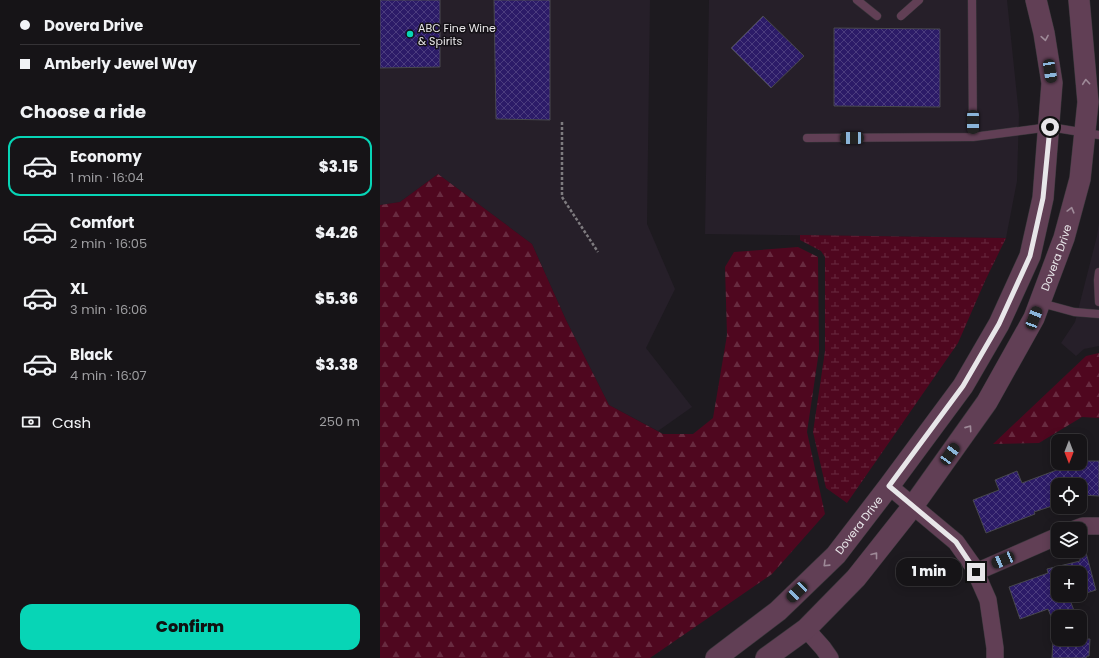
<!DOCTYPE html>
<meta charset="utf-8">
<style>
body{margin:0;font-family:Poppins,sans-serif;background:#1f1d20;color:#f1f3f6;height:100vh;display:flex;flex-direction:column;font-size:15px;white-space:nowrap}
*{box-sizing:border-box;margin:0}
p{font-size:13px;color:#9e9ea1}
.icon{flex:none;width:22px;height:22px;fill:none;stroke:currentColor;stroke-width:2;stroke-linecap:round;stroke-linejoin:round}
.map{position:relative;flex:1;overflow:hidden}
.drawer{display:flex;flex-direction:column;background:#161417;width:380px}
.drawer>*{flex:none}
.banner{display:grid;align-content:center;height:88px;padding:0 20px;background:#161417}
.needle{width:26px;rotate:180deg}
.controls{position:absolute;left:671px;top:434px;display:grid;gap:8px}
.controls a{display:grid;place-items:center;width:36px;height:36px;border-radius:8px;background:#161417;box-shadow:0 2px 10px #0003,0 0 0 1px #353336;font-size:20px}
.end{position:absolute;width:18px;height:18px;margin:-9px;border:5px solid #e8e6e9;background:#111;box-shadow:0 0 0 2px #111}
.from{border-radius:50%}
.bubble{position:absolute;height:28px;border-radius:12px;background:#161417;box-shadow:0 2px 10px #0003,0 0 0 1px #353336;font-size:13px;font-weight:800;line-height:28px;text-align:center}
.car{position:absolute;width:12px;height:24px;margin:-12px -6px;border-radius:5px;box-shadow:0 0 3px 1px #0007;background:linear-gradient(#222 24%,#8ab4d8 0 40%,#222 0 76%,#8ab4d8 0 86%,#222 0)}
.banner b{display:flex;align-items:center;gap:14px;height:38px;font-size:15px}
.banner b+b{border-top:1px solid #353336}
.banner i{width:10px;height:10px;background:#f1f3f6}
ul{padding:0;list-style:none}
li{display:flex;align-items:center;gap:12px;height:60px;margin:0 8px 6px;padding:0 12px;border:2px solid transparent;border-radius:12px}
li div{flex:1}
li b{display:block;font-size:15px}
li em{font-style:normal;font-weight:800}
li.selected{border-color:#07d5b6}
li>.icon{width:36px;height:36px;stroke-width:1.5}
h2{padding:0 20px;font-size:18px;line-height:48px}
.pay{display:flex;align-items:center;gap:10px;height:44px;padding:0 20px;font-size:15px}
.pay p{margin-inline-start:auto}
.cta{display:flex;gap:8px;margin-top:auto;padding:8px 20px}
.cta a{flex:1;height:46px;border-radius:12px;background:#07d5b6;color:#111;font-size:16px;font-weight:800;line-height:46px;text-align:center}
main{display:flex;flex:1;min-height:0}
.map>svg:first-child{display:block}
.built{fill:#261f29}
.forest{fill:url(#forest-firs)}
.wetland{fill:url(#wetland-marsh)}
.building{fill:url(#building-cross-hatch);stroke:#48484e}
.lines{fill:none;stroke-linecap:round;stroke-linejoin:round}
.service-casing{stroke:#39373b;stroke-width:9}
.minor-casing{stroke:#39373b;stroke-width:18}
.tertiary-casing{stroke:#39373b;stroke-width:22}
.path{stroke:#7e7b7f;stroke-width:2.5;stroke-dasharray:3 2;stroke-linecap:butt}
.service{stroke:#613f55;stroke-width:8}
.minor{stroke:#613f55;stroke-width:17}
.tertiary{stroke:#613f55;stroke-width:21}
.oneway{stroke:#9e8a98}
.route{stroke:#e8e6e9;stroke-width:5}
.poi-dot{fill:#07d5b6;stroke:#141116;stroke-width:1.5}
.labels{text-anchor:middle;stroke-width:3;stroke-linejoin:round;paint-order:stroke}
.poi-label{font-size:11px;fill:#e8e6e9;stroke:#141116;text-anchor:start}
.street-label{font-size:11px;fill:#e8e6e9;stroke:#141116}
</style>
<main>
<section class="drawer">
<div class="banner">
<b><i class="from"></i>Dovera Drive</b>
<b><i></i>Amberly Jewel Way</b>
</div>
<h2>Choose a ride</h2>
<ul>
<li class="selected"><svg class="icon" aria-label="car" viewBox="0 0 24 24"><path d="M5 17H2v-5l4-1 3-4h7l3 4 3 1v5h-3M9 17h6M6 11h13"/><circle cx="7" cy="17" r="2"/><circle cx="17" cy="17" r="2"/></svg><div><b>Economy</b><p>1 min · 16:04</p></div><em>$3.15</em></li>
<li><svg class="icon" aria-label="car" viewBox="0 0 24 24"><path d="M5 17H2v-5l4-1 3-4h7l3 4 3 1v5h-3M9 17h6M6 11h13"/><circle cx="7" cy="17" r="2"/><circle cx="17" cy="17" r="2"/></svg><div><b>Comfort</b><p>2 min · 16:05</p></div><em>$4.26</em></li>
<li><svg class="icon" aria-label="car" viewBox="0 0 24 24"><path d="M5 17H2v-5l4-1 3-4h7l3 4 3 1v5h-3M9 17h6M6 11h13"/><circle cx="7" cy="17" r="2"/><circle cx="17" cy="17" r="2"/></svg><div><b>XL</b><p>3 min · 16:06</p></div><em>$5.36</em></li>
<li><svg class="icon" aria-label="car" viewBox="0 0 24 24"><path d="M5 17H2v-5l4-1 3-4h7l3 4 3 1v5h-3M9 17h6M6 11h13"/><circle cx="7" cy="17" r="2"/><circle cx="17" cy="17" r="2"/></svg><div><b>Black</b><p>4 min · 16:07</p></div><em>$3.38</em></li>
</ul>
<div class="pay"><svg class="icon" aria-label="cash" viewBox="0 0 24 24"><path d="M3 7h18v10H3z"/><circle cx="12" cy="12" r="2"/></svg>Cash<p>250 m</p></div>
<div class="cta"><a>Confirm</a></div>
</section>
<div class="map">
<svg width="719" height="658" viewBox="0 0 719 658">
<defs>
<pattern id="forest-firs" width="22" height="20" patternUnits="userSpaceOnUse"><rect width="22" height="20" fill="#4f071f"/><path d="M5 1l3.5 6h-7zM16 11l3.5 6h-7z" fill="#682b40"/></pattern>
<pattern id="wetland-marsh" width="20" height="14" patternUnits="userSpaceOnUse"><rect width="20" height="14" fill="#4f071f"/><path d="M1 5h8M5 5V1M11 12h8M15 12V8" fill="none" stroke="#682b40"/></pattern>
<pattern id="building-cross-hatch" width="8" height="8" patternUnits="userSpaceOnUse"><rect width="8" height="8" fill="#2c1b68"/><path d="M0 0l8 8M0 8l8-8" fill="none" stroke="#4b3c7e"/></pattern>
</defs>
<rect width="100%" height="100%" fill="#1d1a1f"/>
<path class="built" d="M0,0H270L267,224L295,289L266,348L312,407L278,431L229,405L186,320L152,244L58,174L20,202L0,205Z
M329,0H627L639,115L637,181L626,238L325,234Z
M719,223V346L704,349L696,356L681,343L695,322L717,236Z"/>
<path class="forest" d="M58,174L152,244L186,320L229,405L283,434H313L333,418L347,335L345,267L354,252L418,247L438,257L439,351L427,432L445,514L392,574L270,658H0V205L20,202Z
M719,353V418L702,417L659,443L613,444L706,356Z"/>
<path class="wetland" d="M420,235L626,238L605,281L578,343L467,503L446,488L433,432L445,351V257L441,251L420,240Z"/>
<path class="building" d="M0,0H60V67L0,68Z
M114,0H170V120L116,119Z
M383,16L424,56L391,88L351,48Z
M454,28L560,29V107L454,106Z
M700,461H719V496L700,495V485H673L678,498V504L654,512L655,514L606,533L593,500L619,490L615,480L637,471L642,483L685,467V463H700Z
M700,545H704L716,590L700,595V573H678V595H688L695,613L684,617H678V619L673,621L668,609L640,619L629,587L668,573L667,569L700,561Z
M673,639H710L709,656H707L706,658H672Z"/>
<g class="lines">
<g class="service-casing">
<path id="service" d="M477,0L497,16
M592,0L593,137
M521,16L539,0
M427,138L593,137L670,127L719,135
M719,272L718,280L719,302
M661,303L694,312L719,314"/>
</g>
<g class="minor-casing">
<path id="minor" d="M509,486L576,542L593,566L608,600L615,648V658
M695,529L703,526H719
M596,572L678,536
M426,629L443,648L450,658"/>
</g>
<g class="tertiary-casing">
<g id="tertiary">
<path id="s1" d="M336,658L398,611L456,555L509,486L583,386L619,324L650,256L663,198L672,83L664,33L656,0"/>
<path id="s2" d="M386,658L426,629L476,578L533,506L607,402L654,318L684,238L700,179L708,102L699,0"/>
</g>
</g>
<path class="path" d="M182,122V197L218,252"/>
<use href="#service" class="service"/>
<use href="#minor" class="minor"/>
<use href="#tertiary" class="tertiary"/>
</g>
<defs><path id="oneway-chevron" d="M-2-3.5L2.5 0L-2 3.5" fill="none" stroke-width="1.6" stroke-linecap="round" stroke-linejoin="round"/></defs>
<g class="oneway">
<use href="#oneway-chevron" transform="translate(665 38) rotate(80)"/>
<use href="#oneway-chevron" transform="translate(706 82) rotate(-95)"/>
<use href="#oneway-chevron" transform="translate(691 210) rotate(-75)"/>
<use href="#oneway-chevron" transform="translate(589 428) rotate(-55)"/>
<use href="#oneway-chevron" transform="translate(495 555) rotate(-52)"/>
<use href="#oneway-chevron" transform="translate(446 564) rotate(136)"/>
</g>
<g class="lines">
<path class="route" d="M596,572L576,542L509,486L583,386L619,324L650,256L663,198L670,127"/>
</g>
<circle class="poi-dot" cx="30" cy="34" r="4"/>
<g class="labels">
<g class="poi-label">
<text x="38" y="32">ABC Fine Wine<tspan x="38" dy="13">&amp; Spirits</tspan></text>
</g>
<g class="street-label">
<text dy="4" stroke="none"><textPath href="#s2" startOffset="501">Dovera Drive</textPath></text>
<text dy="4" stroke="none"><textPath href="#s1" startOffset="196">Dovera Drive</textPath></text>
</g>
</g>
</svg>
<div class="controls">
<a><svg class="needle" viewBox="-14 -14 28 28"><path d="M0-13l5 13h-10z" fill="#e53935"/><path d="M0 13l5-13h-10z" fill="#9e9ea1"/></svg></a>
<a><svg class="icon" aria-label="locate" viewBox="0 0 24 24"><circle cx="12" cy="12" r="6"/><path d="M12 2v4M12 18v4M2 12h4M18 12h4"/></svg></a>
<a><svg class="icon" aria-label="layers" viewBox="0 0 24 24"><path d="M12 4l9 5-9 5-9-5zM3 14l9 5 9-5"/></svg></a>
<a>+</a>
<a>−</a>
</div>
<i class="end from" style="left:670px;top:127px"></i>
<i class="end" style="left:596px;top:572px"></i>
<div class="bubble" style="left:516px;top:558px;width:66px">1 min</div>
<i class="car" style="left:670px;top:71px;rotate:171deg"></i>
<i class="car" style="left:593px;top:122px;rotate:180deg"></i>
<i class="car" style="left:472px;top:138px;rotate:270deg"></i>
<i class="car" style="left:654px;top:318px;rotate:21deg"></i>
<i class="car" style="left:570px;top:454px;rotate:36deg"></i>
<i class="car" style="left:623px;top:560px;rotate:247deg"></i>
<i class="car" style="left:417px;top:592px;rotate:226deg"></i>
</div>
</main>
